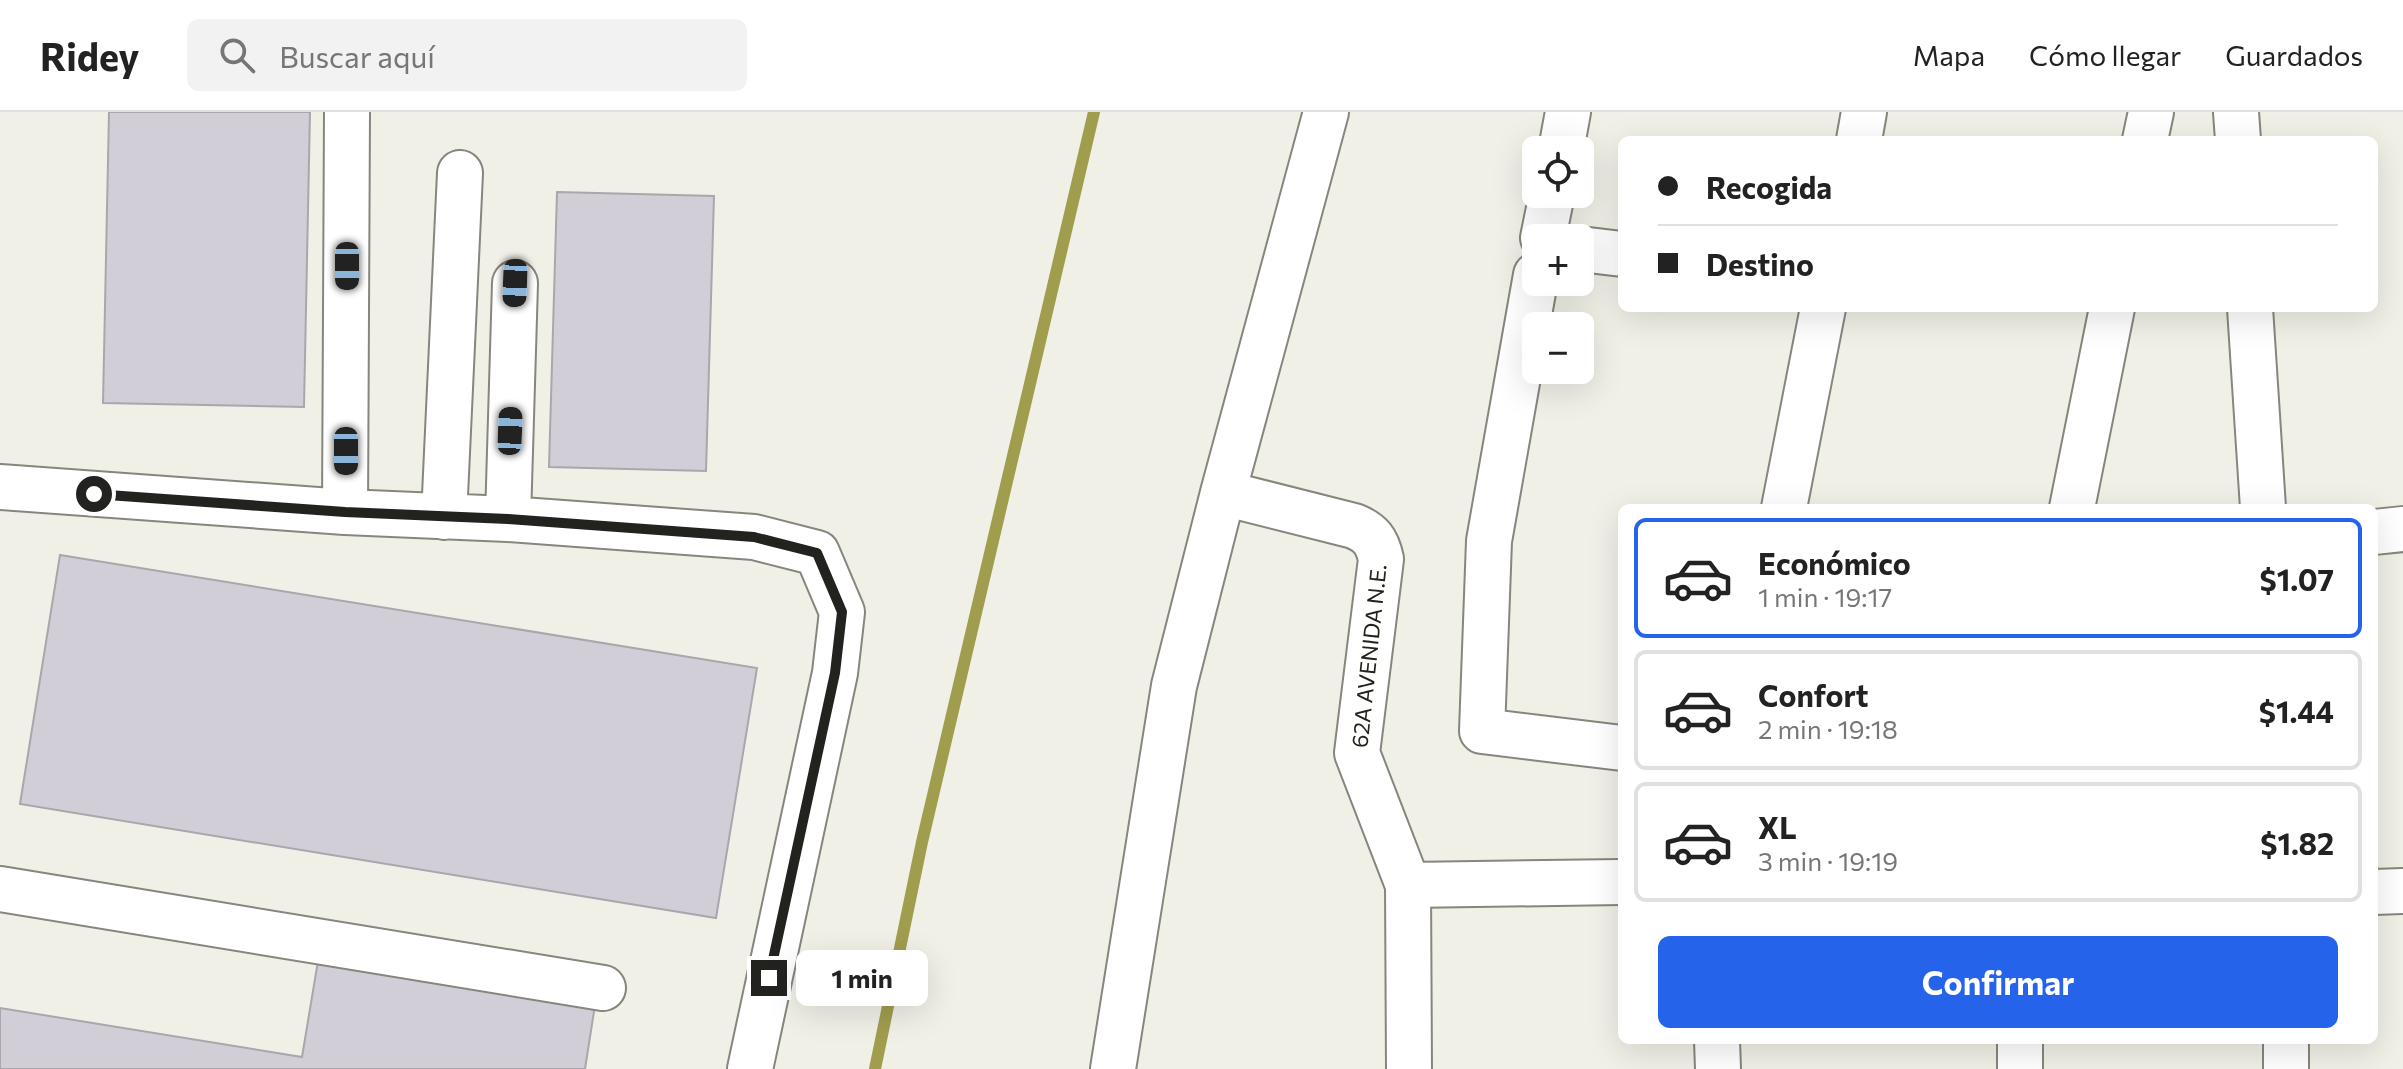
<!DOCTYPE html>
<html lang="es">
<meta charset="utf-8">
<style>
body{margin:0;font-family:Commissioner,sans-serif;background:#f2f2f2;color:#222;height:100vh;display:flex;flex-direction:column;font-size:30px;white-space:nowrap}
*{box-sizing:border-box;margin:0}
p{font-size:26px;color:#767676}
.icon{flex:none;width:44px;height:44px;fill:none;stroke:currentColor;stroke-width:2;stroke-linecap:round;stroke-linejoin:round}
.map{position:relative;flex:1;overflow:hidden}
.sheet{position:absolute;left:1618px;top:392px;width:760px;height:540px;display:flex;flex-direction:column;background:#fff;border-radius:12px;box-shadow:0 8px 32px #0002}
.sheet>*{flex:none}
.hud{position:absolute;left:1618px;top:24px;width:760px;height:176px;border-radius:12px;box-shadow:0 8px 32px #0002;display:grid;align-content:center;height:176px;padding:0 40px;background:#fff}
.fabs{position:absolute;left:1522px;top:24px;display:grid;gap:16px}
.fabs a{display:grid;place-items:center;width:72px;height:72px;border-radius:12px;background:#fff;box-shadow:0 8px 32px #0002;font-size:40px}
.end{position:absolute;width:36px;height:36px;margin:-18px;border:10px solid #22221f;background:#fff;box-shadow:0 0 0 4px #fff}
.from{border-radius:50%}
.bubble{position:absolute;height:56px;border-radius:12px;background:#fff;box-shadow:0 8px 32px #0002;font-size:26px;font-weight:700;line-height:56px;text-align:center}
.car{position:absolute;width:24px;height:48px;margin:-24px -12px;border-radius:10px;box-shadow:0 0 6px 2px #0007;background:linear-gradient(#222 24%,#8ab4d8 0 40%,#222 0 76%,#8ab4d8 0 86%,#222 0)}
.hud b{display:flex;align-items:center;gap:28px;height:76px;font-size:30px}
.hud b+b{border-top:2px solid #e0e0e0}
.hud i{width:20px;height:20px;background:#222}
ul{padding:14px 0 0;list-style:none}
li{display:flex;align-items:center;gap:24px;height:120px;margin:0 16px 12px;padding:0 24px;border:4px solid #e0e0e0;border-radius:12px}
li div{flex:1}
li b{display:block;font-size:30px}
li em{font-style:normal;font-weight:700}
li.current{border-color:#2563eb}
li>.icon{width:72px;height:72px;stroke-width:1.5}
.cta{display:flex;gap:16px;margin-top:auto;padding:16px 40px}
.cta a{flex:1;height:92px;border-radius:12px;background:#2563eb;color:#fff;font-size:32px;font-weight:700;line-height:92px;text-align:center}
header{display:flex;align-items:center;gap:48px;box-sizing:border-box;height:112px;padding:0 40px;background:#fff;border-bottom:2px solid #e0e0e0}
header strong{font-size:38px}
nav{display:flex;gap:44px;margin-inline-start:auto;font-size:28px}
.search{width:560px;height:72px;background:#f2f2f2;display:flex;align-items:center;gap:20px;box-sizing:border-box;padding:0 28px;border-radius:12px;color:#767676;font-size:30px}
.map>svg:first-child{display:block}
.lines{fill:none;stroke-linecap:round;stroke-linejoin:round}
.stream{stroke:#a19d4e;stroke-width:12}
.building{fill:#d2ced7;stroke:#a9a6ae;stroke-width:2}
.minor-casing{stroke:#86867e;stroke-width:48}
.minor{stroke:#fff;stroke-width:44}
.route{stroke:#22221f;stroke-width:10}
.labels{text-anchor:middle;stroke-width:8;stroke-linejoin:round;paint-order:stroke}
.street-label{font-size:22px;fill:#22221f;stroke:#fffffe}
</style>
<header>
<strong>Ridey</strong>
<div class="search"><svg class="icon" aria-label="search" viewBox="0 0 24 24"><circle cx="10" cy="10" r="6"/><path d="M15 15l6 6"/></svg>Buscar aquí</div>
<nav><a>Mapa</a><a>Cómo llegar</a><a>Guardados</a></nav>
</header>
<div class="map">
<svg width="2403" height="957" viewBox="0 0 2403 957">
<rect width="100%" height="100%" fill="#f0f0e7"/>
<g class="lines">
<path class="stream" d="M875,957L922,730L1094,0"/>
</g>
<path class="building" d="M109,0H310L304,295L103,291Z
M557,80L714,84L706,359L549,355Z
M60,443L757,556L716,806L20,692Z
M318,849L595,893L585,957H0V896L302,945Z"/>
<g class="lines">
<g class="minor-casing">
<path id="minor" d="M2236,0L2238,28
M1859,28L1864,0
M2145,28L2151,0
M1561,38L1568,0
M1543,126L1552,82
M1580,137L1622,142
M1536,163L1489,429L1482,619L1622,636
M2250,196L2263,396
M0,375L345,400L508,407L754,425L817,441L842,500L835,561L750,957
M1223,381L1354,414C1371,421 1377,429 1381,447L1357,641L1408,773L1409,957
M1784,396L1823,196
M2072,396L2112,196
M345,400L347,0
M444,405L460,61
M508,407L515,171
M2374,420L2403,417
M1408,773L1622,770
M0,777L603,876
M2374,780L2403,779
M1717,928L1718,957
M2020,928V957
M2286,928V957
M1113,957L1174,574L1223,381L1326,0"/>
</g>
<use href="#minor" class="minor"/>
</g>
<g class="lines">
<path class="route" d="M94,382L345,400L508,407L754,425L817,441L842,500L835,561L769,866"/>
</g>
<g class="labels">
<g class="street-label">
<text transform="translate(1369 544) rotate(-84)" y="8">62A AVENIDA N.E.</text>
</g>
</g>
</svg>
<div class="fabs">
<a><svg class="icon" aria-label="locate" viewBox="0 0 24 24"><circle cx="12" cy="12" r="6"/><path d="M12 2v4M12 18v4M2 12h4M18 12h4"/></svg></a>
<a>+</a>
<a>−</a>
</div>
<i class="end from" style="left:94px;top:382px"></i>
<i class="end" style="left:769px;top:866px"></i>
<div class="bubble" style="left:796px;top:838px;width:132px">1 min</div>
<i class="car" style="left:347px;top:154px;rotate:180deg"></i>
<i class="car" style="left:515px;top:171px;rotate:182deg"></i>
<i class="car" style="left:510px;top:319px;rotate:2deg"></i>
<i class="car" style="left:346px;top:339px;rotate:180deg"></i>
<div class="hud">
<b><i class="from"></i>Recogida</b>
<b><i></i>Destino</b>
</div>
<section class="sheet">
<ul>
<li class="current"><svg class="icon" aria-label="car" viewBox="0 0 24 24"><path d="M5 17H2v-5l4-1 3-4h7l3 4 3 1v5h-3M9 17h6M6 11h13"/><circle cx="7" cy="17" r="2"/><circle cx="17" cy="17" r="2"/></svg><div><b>Económico</b><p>1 min · 19:17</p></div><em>$1.07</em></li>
<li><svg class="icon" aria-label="car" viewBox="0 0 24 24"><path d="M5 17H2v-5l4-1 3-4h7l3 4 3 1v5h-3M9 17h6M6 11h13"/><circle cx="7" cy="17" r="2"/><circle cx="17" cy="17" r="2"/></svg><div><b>Confort</b><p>2 min · 19:18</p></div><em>$1.44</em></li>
<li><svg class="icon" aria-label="car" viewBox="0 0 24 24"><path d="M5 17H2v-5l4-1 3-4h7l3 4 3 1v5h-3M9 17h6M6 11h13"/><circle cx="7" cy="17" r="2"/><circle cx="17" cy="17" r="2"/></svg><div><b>XL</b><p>3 min · 19:19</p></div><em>$1.82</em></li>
</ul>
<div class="cta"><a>Confirmar</a></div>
</section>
</div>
